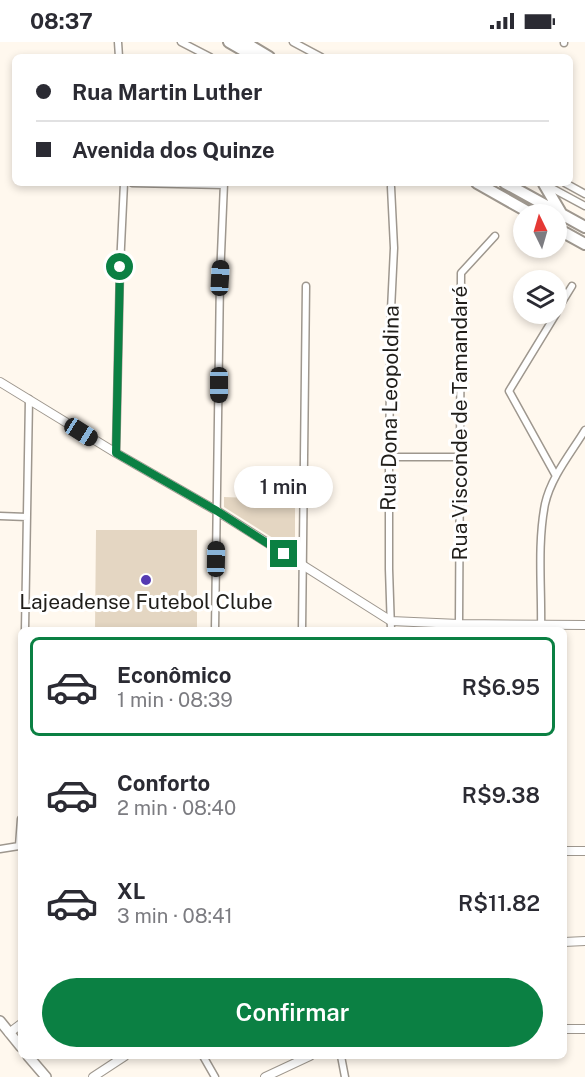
<!DOCTYPE html>
<html lang="pt">
<meta charset="utf-8">
<style>
body{margin:0;font-family:"Public Sans",sans-serif;background:#f7f7f7;color:#2b2b33;height:100vh;display:flex;flex-direction:column;font-size:22px;white-space:nowrap}
*{box-sizing:border-box;margin:0}
p{font-size:20px;color:#7c7c81}
.icon{flex:none;width:33px;height:33px;fill:none;stroke:currentColor;stroke-width:2;stroke-linecap:round;stroke-linejoin:round}
.map{position:relative;flex:1;overflow:hidden}
.details{position:absolute;left:18px;top:585px;width:549px;height:432px;display:flex;flex-direction:column;background:#fff;border-radius:9px;box-shadow:0 3px 9px #0003}
.details>*{flex:none}
.top-card{position:absolute;left:12px;top:12px;width:561px;height:132px;border-radius:9px;box-shadow:0 3px 9px #0003;display:grid;align-content:center;height:132px;padding:0 24px;background:#fff}
.needle{width:39px;rotate:355deg}
.fabs{position:absolute;left:513px;top:162px;display:grid;gap:12px}
.fabs a{display:grid;place-items:center;width:54px;height:54px;border-radius:50%;background:#fff;box-shadow:0 3px 9px #0003;font-size:30px}
.end{position:absolute;width:27px;height:27px;margin:-14px;border:8px solid #0b8043;background:#fff;box-shadow:0 0 0 3px #fff}
.from{border-radius:50%}
.bubble{position:absolute;height:42px;border-radius:21px;background:#fff;box-shadow:0 3px 9px #0003;font-size:20px;font-weight:600;line-height:42px;text-align:center}
.car{position:absolute;width:18px;height:36px;margin:-18px -9px;border-radius:8px;box-shadow:0 0 4px 2px #0007;background:linear-gradient(#222 24%,#8ab4d8 0 40%,#222 0 76%,#8ab4d8 0 86%,#222 0)}
.top-card b{display:flex;align-items:center;gap:21px;height:57px;font-size:22px}
.top-card b+b{border-top:2px solid #e1e1e2}
.top-card i{width:15px;height:15px;background:#2b2b33}
ul{padding:10px 0 0;list-style:none}
li{display:flex;align-items:center;gap:18px;height:99px;margin:0 12px 9px;padding:0 12px;border:3px solid transparent;border-radius:9px}
li div{flex:1}
li b{display:block;font-size:22px}
li em{font-style:normal;font-weight:600}
li.selected{border-color:#0b8043}
li>.icon{width:54px;height:54px;stroke-width:1.5}
.cta{display:flex;gap:12px;margin-top:auto;padding:12px 24px}
.cta a{flex:1;height:69px;border-radius:36px;background:#0b8043;color:#fff;font-size:24px;font-weight:600;line-height:69px;text-align:center}
.status{display:flex;justify-content:space-between;align-items:center;height:42px;padding:0 30px;background:#fff;direction:ltr}
.status svg{height:16px;fill:currentColor}
.map>svg:first-child{display:block}
.green{fill:#e4d6c2}
.lines{fill:none;stroke-linecap:round;stroke-linejoin:round}
.minor-casing{stroke:#9e978e;stroke-width:9}
.tertiary-casing{stroke:#9e978e;stroke-width:10}
.secondary-casing{stroke:#9e978e;stroke-width:12}
.trunk-casing{stroke:#9e978e;stroke-width:14}
.minor{stroke:#fff;stroke-width:6}
.tertiary{stroke:#fff;stroke-width:8}
.secondary{stroke:#fff;stroke-width:9}
.trunk{stroke:#fff;stroke-width:10}
.route{stroke:#0b8043;stroke-width:8}
.poi-dot{fill:#553ab2;stroke:#fff;stroke-width:2}
.labels{text-anchor:middle;stroke-width:6;stroke-linejoin:round;paint-order:stroke}
.street-label{font-size:21px;fill:#201e1a;stroke:#fff}
.poi-label{font-size:21px;fill:#201e1a;stroke:#fff}
</style>
<div class="status"><b>08:37</b><svg viewBox="0 0 49 12"><path d="M0 12V9h3v3zM5 12V6h3v6zM10 12V3h3v9zM15 12V0h3v12zM26 1h20v11H26zM47 4h2v5h-2z"/></svg></div>
<div class="map">
<svg width="585" height="1035" viewBox="0 0 585 1035">
<rect width="100%" height="100%" fill="#fff8ee"/>
<path class="green" d="M224,455L295,458V510L224,465Z
M96,488H197V588H95Z"/>
<g class="lines">
<g class="minor-casing">
<path id="minor" d="M118,0L119,15
M181,0L210,15
M293,0L321,15
M564,1V0
M132,141L224,143
M565,141L585,152
M546,143L585,164
M556,270L572,244
M556,272L509,349L556,434
M116,411L120,225L124,141
M389,415H459
M0,474L27,475
M25,588L29,357
M215,588L220,236L224,141
M302,588L306,244
M391,588L389,527V415L391,268L394,206L391,145
M456,588L459,582L461,231L495,194
M541,588C542,547 537,503 545,462C551,435 571,411 585,388
M0,807L19,804L21,777
M203,1014L215,1035
M341,1014L345,1035"/>
</g>
<g class="tertiary-casing">
<path id="tertiary" d="M0,340L116,411L217,469L391,579L459,582L585,583
M564,809H585
M564,900L585,899
M564,987H585
M9,991L21,982
M93,1035L125,1014
M265,1035L310,1014"/>
</g>
<g class="secondary-casing">
<path id="secondary" d="M0,979L21,1005
M28,1014L46,1035"/>
</g>
<g class="trunk-casing">
<path id="trunk" d="M229,0L255,15
M244,0L269,15
M477,141L532,172
M505,141L585,185
M544,142L561,171
M556,186L585,202"/>
</g>
<use href="#minor" class="minor"/>
<use href="#tertiary" class="tertiary"/>
<use href="#secondary" class="secondary"/>
<use href="#trunk" class="trunk"/>
</g>
<g class="lines">
<path class="route" d="M120,225L116,411L217,469L284,512"/>
</g>
<circle class="poi-dot" cx="146" cy="538" r="6"/>
<g class="labels">
<g class="street-label">
<text transform="translate(390 366) rotate(-89)" y="7">Rua Dona Leopoldina</text>
<text transform="translate(460 381) rotate(-90)" y="7">Rua Visconde de Tamandaré</text>
</g>
<g class="poi-label">
<text x="146" y="567">Lajeadense Futebol Clube</text>
</g>
</g>
</svg>
<div class="fabs">
<a><svg class="needle" viewBox="-14 -14 28 28"><path d="M0-13l5 13h-10z" fill="#e53935"/><path d="M0 13l5-13h-10z" fill="#7c7c81"/></svg></a>
<a><svg class="icon" aria-label="layers" viewBox="0 0 24 24"><path d="M12 4l9 5-9 5-9-5zM3 14l9 5 9-5"/></svg></a>
</div>
<i class="end from" style="left:120px;top:225px"></i>
<i class="end" style="left:284px;top:512px"></i>
<div class="bubble" style="left:234px;top:424px;width:99px">1 min</div>
<i class="car" style="left:220px;top:236px;rotate:3deg"></i>
<i class="car" style="left:219px;top:343px;rotate:180deg"></i>
<i class="car" style="left:81px;top:390px;rotate:122deg"></i>
<i class="car" style="left:216px;top:517px;rotate:1deg"></i>
<div class="top-card">
<b><i class="from"></i>Rua Martin Luther</b>
<b><i></i>Avenida dos Quinze</b>
</div>
<section class="details">
<ul>
<li class="selected"><svg class="icon" aria-label="car" viewBox="0 0 24 24"><path d="M5 17H2v-5l4-1 3-4h7l3 4 3 1v5h-3M9 17h6M6 11h13"/><circle cx="7" cy="17" r="2"/><circle cx="17" cy="17" r="2"/></svg><div><b>Econômico</b><p>1 min · 08:39</p></div><em>R$6.95</em></li>
<li><svg class="icon" aria-label="car" viewBox="0 0 24 24"><path d="M5 17H2v-5l4-1 3-4h7l3 4 3 1v5h-3M9 17h6M6 11h13"/><circle cx="7" cy="17" r="2"/><circle cx="17" cy="17" r="2"/></svg><div><b>Conforto</b><p>2 min · 08:40</p></div><em>R$9.38</em></li>
<li><svg class="icon" aria-label="car" viewBox="0 0 24 24"><path d="M5 17H2v-5l4-1 3-4h7l3 4 3 1v5h-3M9 17h6M6 11h13"/><circle cx="7" cy="17" r="2"/><circle cx="17" cy="17" r="2"/></svg><div><b>XL</b><p>3 min · 08:41</p></div><em>R$11.82</em></li>
</ul>
<div class="cta"><a>Confirmar</a></div>
</section>
</div>
